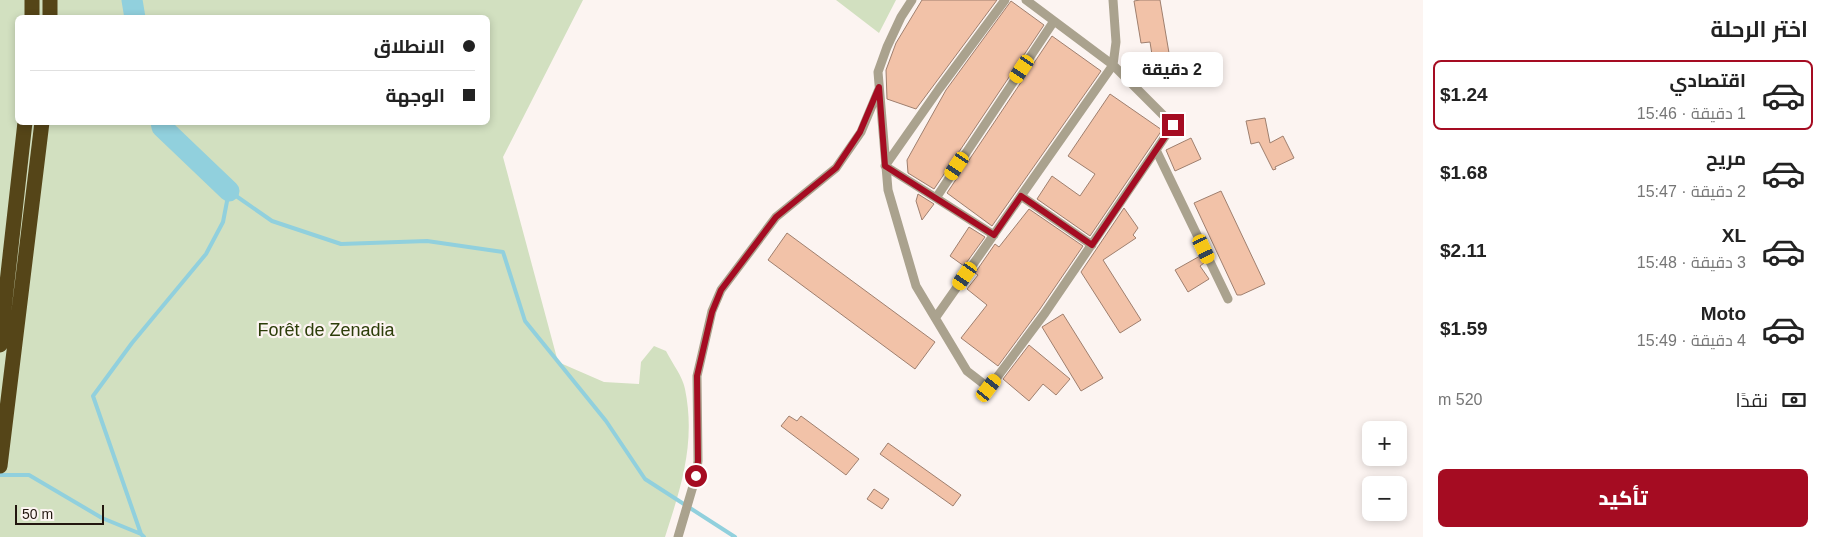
<!DOCTYPE html>
<html lang="ar">
<meta charset="utf-8">
<style>
body{margin:0;font-family:Helvetica,Cairo,sans-serif;background:#f6f6f6;color:#222;direction:rtl;height:100vh;display:flex;flex-direction:column;font-size:19px;white-space:nowrap}
*{box-sizing:border-box;margin:0}
p{font-size:16px;color:#767676}
.icon{flex:none;width:28px;height:28px;fill:none;stroke:currentColor;stroke-width:2;stroke-linecap:round;stroke-linejoin:round}
.map{position:relative;flex:1;overflow:hidden;direction:ltr}
.side{display:flex;flex-direction:column;background:#fff;width:400px}
.side>*{flex:none}
.top-card{position:absolute;left:15px;top:15px;width:475px;height:110px;border-radius:8px;box-shadow:0 2px 8px #0003;direction:rtl;display:grid;align-content:center;height:110px;padding:0 15px;background:#fff}
.buttons{position:absolute;left:1362px;top:421px;display:grid;gap:10px}
.buttons a{display:grid;place-items:center;width:45px;height:45px;border-radius:8px;background:#fff;box-shadow:0 2px 8px #0003;font-size:25px}
.scale{position:absolute;left:15px;bottom:12px;width:89px;box-sizing:border-box;padding-left:5px;border:2px solid #22160f;border-top:0;font-size:14px;line-height:18px;white-space:nowrap;color:#22160f;-webkit-text-stroke:4px #fcf4f1;paint-order:stroke}
.end{position:absolute;width:22px;height:22px;margin:-11px;border:6px solid #a50c22;background:#fff;box-shadow:0 0 0 2px #fff}
.from{border-radius:50%}
.bubble{position:absolute;height:35px;border-radius:8px;background:#fff;box-shadow:0 2px 8px #0003;font-size:16px;font-weight:800;line-height:35px;text-align:center;direction:rtl}
.car{position:absolute;width:15px;height:30px;margin:-15px -8px;border-radius:6px;box-shadow:0 0 4px 1px #0007;background:linear-gradient(#f5c518 24%,#345 0 40%,#f5c518 0 76%,#345 0 86%,#f5c518 0)}
.top-card b{display:flex;align-items:center;gap:18px;height:48px;font-size:19px}
.top-card b+b{border-top:1px solid #e0e0e0}
.top-card i{width:12px;height:12px;background:#222}
ul{padding:0;list-style:none}
li{display:flex;align-items:center;gap:15px;height:70px;margin:0 10px 8px;padding:0 5px;border:2px solid transparent;border-radius:8px}
li div{flex:1}
li b{display:block;font-size:19px}
li em{font-style:normal;font-weight:800}
li.selected{border-color:#a50c22}
li>.icon{width:45px;height:45px;stroke-width:1.5}
h2{padding:0 15px;font-size:22px;line-height:60px}
.pay{display:flex;align-items:center;gap:12px;height:55px;padding:0 15px;font-size:19px}
.pay p{margin-inline-start:auto}
.button{display:flex;gap:10px;margin-top:auto;padding:10px 15px}
.button a{flex:1;height:58px;border-radius:8px;background:#a50c22;color:#fff;font-size:20px;font-weight:800;line-height:58px;text-align:center}
main{display:flex;flex:1;min-height:0}
.map>svg:first-child{display:block}
.green{fill:#d2e0c0;fill-rule:evenodd}
.lines{fill:none;stroke-linecap:round;stroke-linejoin:round}
.stream{stroke:#91d0dd;stroke-width:4}
.river{stroke:#91d0dd;stroke-width:21}
.building{fill:#f2c2a8;stroke:#9f7f6e}
.street{stroke:#aaa28e;stroke-width:9}
.highway{stroke:#554518;stroke-width:15}
.route{stroke:#a50c22;stroke-width:6}
.labels{text-anchor:middle;stroke-width:4.5;stroke-linejoin:round;paint-order:stroke}
.park-label{font-size:18px;fill:#2c3d09;stroke:#fcf4f1}
</style>
<main>
<section class="side">
<h2>اختر الرحلة</h2>
<ul>
<li class="selected"><svg class="icon" aria-label="car" viewBox="0 0 24 24"><path d="M5 17H2v-5l4-1 3-4h7l3 4 3 1v5h-3M9 17h6M6 11h13"/><circle cx="7" cy="17" r="2"/><circle cx="17" cy="17" r="2"/></svg><div><b>اقتصادي</b><p>1 دقيقة · 15:46</p></div><em>$1.24</em></li>
<li><svg class="icon" aria-label="car" viewBox="0 0 24 24"><path d="M5 17H2v-5l4-1 3-4h7l3 4 3 1v5h-3M9 17h6M6 11h13"/><circle cx="7" cy="17" r="2"/><circle cx="17" cy="17" r="2"/></svg><div><b>مريح</b><p>2 دقيقة · 15:47</p></div><em>$1.68</em></li>
<li><svg class="icon" aria-label="car" viewBox="0 0 24 24"><path d="M5 17H2v-5l4-1 3-4h7l3 4 3 1v5h-3M9 17h6M6 11h13"/><circle cx="7" cy="17" r="2"/><circle cx="17" cy="17" r="2"/></svg><div><b>XL</b><p>3 دقيقة · 15:48</p></div><em>$2.11</em></li>
<li><svg class="icon" aria-label="car" viewBox="0 0 24 24"><path d="M5 17H2v-5l4-1 3-4h7l3 4 3 1v5h-3M9 17h6M6 11h13"/><circle cx="7" cy="17" r="2"/><circle cx="17" cy="17" r="2"/></svg><div><b>Moto</b><p>4 دقيقة · 15:49</p></div><em>$1.59</em></li>
</ul>
<div class="pay"><svg class="icon" aria-label="cash" viewBox="0 0 24 24"><path d="M3 7h18v10H3z"/><circle cx="12" cy="12" r="2"/></svg>نقدًا<p>520 m</p></div>
<div class="button"><a>تأكيد</a></div>
</section>
<div class="map">
<svg width="1423" height="537" viewBox="0 0 1423 537">
<rect width="100%" height="100%" fill="#fcf4f1"/>
<path class="green" d="M0,0H583L503,157L558,362L604,382L639,384L641,362L654,346L666,351C672,363 683,377 685,389C696,443 681,487 665,537H0ZM18,18H488V122H18Z
M836,0H896L879,33Z"/>
<g class="lines">
<path class="stream" d="M0,475H29L102,518L141,534
M144,537L141,534L93,396L132,343L206,254L223,222L229,191L272,221L341,244L427,241L503,252L525,321L606,421L645,479L735,537"/>
<path class="river" d="M132,0L135,18
M161,122L162,127L229,191"/>
</g>
<path class="building" d="M922,0H997L916,109L887,99L886,70L896,43Z
M1140,0H1160L1169,53H1174L1178,76L1156,80L1150,42L1141,43L1134,1Z
M1011,1L1044,25L934,189L908,173L907,160L946,90Z
M1052,36L1101,71L992,226L947,193Z
M1110,94L1162,130L1090,236L1037,199L1052,176L1080,196L1095,174L1068,156Z
M1265,118L1270,143L1283,136L1294,158L1275,167L1276,169L1273,170L1259,142L1251,144L1246,121Z
M1191,138L1201,159L1175,171L1166,150Z
M1221,191L1265,284L1241,295H1237L1194,203Z
M918,194L934,204L922,220L916,201Z
M1124,208L1138,228L1133,235L1136,238L1103,260L1141,320L1120,333L1081,272Z
M1029,209L1083,246L1040,309L998,366L961,338L987,305L967,289L978,275L975,273L995,244L999,247Z
M969,227L985,237L964,266L950,256Z
M787,233L935,342L915,369L768,260Z
M1200,256L1204,263L1200,266L1209,279L1188,292L1175,270Z
M1063,314L1103,378L1081,391L1042,327Z
M1029,345L1070,379L1056,395L1043,384L1029,401L1003,379Z
M789,416L797,421L801,416L859,459L846,475L781,426Z
M888,443L961,495L953,506L880,454Z
M874,489L889,499L882,509L867,499Z"/>
<g class="lines">
<path class="street" d="M912,0L901,17L887,47L878,72L888,190L916,286L967,371L989,388L1045,313L1173,125L1113,65L1026,0
M1156,150L1228,299
M1021,196L1092,245
M936,198L885,166L939,89L1005,0
M994,235L936,198L1054,21
M936,317L1113,65L1116,42L1113,0
M678,537L696,476L698,461L697,376L712,311L721,290L776,217L836,168L861,132L879,89"/>
<path class="highway" d="M50,0V18
M32,18V0
M0,345L25,122
M0,466L42,122"/>
</g>
<g class="lines">
<path class="route" d="M696,476L698,461L697,376L712,312L721,290L776,217L836,168L860,132L879,87L885,166L994,235L1021,196L1092,245L1173,125"/>
</g>
<g class="labels">
<g class="park-label">
<text x="326" y="336">Forêt de Zenadia</text>
</g>
</g>
</svg>
<div class="buttons">
<a>+</a>
<a>−</a>
</div>
<div class="scale">50 m</div>
<i class="end from" style="left:696px;top:476px"></i>
<i class="end" style="left:1173px;top:125px"></i>
<div class="bubble" style="left:1121px;top:52px;width:102px">2 دقيقة</div>
<i class="car" style="left:1022px;top:69px;rotate:214deg"></i>
<i class="car" style="left:957px;top:166px;rotate:214deg"></i>
<i class="car" style="left:1204px;top:249px;rotate:155deg"></i>
<i class="car" style="left:965px;top:276px;rotate:215deg"></i>
<i class="car" style="left:989px;top:388px;rotate:37deg"></i>
<div class="top-card">
<b><i class="from"></i>الانطلاق</b>
<b><i></i>الوجهة</b>
</div>
</div>
</main>
